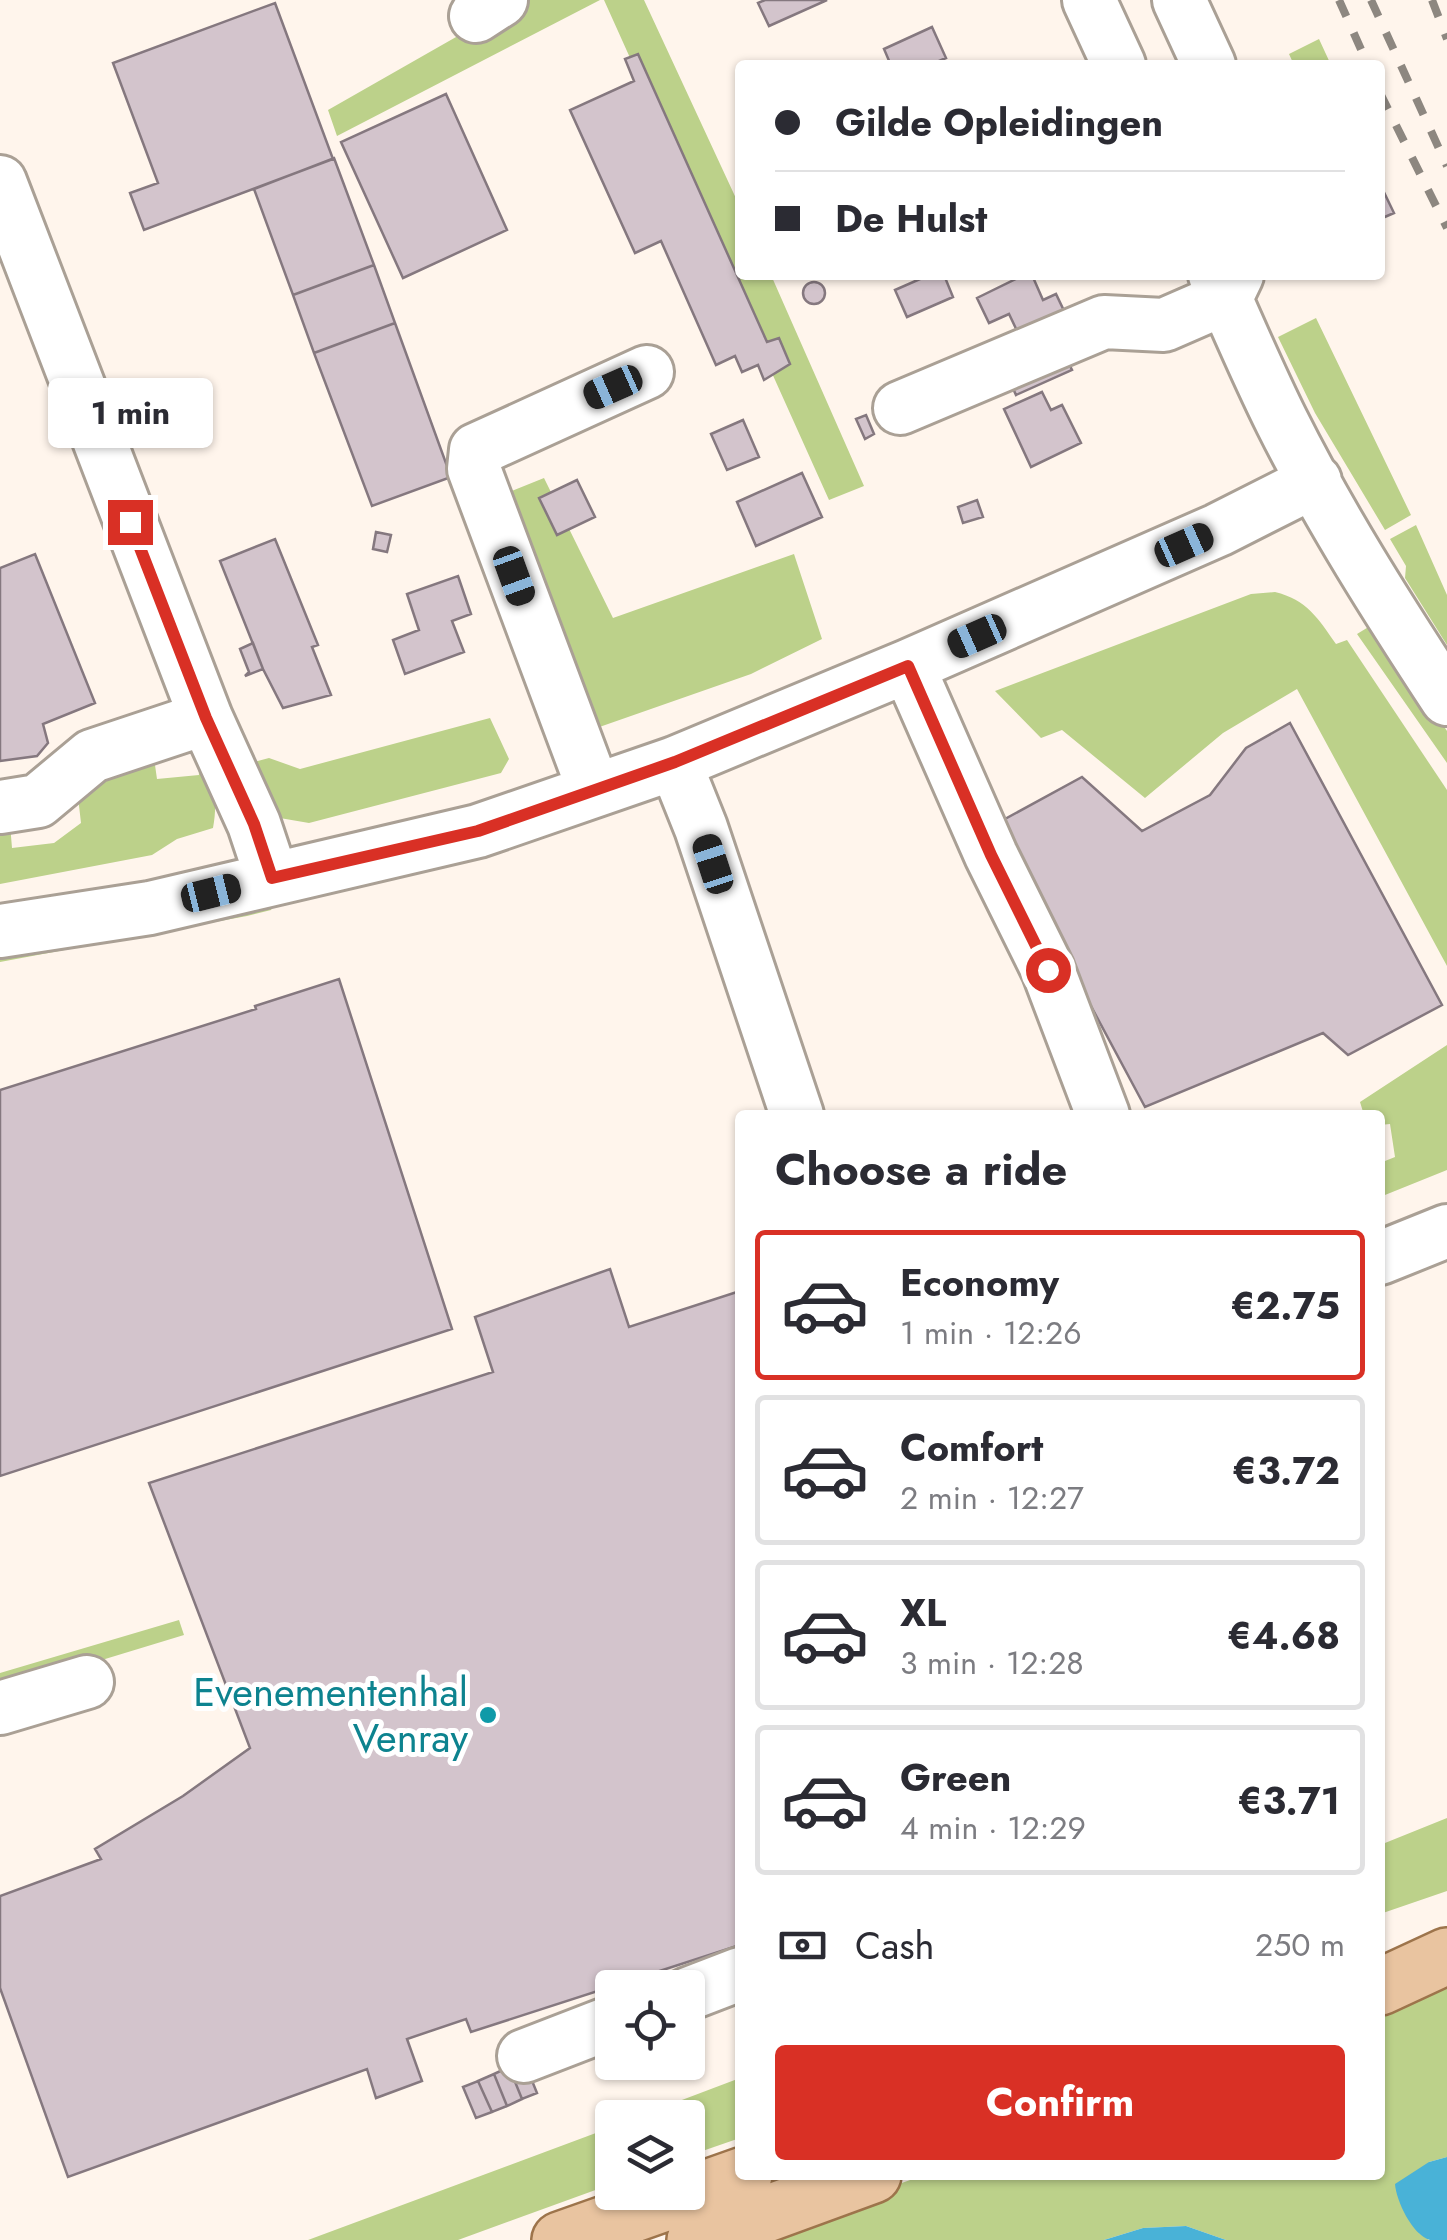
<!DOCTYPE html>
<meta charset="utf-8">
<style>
body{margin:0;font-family:Jost,sans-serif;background:#f7f7f7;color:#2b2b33;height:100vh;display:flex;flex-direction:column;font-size:38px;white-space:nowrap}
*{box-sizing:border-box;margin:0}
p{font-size:32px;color:#7c7c81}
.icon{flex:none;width:55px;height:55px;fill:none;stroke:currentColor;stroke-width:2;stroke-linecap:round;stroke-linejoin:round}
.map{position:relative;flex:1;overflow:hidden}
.side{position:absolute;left:735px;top:1110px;width:650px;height:1070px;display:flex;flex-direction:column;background:#fff;border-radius:10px;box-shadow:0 2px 8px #0004}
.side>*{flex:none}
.guide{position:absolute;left:735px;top:60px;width:650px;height:220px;border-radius:10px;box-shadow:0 2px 8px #0004;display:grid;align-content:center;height:220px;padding:0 40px;background:#fff}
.fabs{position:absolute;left:595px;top:1970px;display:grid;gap:20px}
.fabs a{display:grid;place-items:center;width:110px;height:110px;border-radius:10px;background:#fff;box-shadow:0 2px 8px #0004;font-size:50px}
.end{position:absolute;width:45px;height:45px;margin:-22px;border:12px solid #d93025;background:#fff;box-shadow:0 0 0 5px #fff}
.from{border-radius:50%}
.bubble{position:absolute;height:70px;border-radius:10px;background:#fff;box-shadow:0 2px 8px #0004;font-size:32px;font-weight:700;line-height:70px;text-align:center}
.car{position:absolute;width:30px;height:60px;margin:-30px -15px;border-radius:12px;box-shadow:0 0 8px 2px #0007;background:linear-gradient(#222 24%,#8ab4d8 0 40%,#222 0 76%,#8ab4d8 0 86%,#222 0)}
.guide b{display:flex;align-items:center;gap:35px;height:95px;font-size:38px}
.guide b+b{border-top:2px solid #e1e1e2}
.guide i{width:25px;height:25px;background:#2b2b33}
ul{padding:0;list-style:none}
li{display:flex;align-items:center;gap:30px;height:150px;margin:0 20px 15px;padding:0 20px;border:5px solid #e1e1e2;border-radius:10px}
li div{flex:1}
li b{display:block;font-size:38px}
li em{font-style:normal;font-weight:700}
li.selected{border-color:#d93025}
li>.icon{width:90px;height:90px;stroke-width:1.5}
h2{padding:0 40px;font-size:45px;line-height:120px}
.pay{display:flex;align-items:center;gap:25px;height:110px;padding:0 40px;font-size:38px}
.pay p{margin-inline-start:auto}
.primary-button{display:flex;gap:20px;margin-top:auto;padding:20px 40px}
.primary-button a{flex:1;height:115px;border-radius:10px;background:#d93025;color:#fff;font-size:40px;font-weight:700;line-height:115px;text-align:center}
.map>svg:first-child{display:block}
.green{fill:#bcd18a}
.water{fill:#49b2d7}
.building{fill:#d3c4cc;stroke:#85787f;stroke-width:2.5}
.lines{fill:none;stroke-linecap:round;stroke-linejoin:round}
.minor-casing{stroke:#aaa095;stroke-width:58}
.major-casing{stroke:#9d744b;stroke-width:60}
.minor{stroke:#fff;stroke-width:52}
.major{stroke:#e9c4a0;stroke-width:55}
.rail{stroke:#8d8780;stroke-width:8;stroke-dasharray:18 18;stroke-linecap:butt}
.route{stroke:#d93025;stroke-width:12}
.culture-dot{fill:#0f9aa8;stroke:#fff;stroke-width:4}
.labels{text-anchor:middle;stroke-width:10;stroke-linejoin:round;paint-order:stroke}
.culture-label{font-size:40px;fill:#0d838f;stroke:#fff;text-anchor:end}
</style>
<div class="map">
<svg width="1447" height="2240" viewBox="0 0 1447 2240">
<rect width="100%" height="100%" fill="#fff5ec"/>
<path class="green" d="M521,0H600L337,136L328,110Z
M604,0H644L740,207V275H771L864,486L829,500Z
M1319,39L1331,65H1294L1289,54Z
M1316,318L1411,515L1385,530L1315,413L1278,337Z
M544,478L613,618L794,554L822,639L751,674L588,731L502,495Z
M1416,525L1447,595V645L1405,578L1406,566L1390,539Z
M1275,592C1307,600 1318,618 1336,644L1347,640L1447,790V966L1297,689L1223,733L1145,798L1062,730L1041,738L995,691L1251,594Z
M1375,623L1447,731V763L1357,634Z
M490,718L509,759L501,773L309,823L274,817L254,762L269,758L300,769Z
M197,747C212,776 219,795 213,828L177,839L152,855L0,884V826L10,824L12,848L54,843L81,823L78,797L153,751L157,779L199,775Z
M276,899L271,910L247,916L0,962V951Z
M1447,1045V1170L1380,1197V1163L1395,1157L1390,1124L1380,1125V1115H1364L1360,1102Z
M179,1620L184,1635L0,1691V1673Z
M1447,1818V1891L1380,1914V1845Z
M1447,1979V2157L1429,2162L1419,2233L1429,2240H1226L1186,2226L1143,2228L1104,2240H743L924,2175H1380V2009Z
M740,2078V2138L688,2156V2118L637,2117Z
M612,2127V2184L458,2240H308Z"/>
<path class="water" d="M1447,2157V2240C1441,2240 1435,2240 1430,2240C1412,2235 1396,2200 1395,2184L1429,2162Z
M1186,2226L1226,2240H1104L1143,2228Z"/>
<path class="building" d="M765,0H827L769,26L758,3Z
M275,3L333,159L144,230L130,193L158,183L113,63Z
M932,27L946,58L930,65H887L890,63L884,49Z
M638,54L767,342L779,338L790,364L764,380L758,365L742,372L735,356L716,365L661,241L635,253L570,110L634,81L625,59Z
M446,94L507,230L403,278L341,142Z
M334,158L374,265L293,295L254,189Z
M1380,184L1394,213L1380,219Z
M374,265L395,323L314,353L293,295Z
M929,275H944L953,297L907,317L895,290Z
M1024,275H1032L1043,300L1056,294L1066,315L1020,337L1009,314L989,323L977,298Z
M803 293a11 11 0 1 1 22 0a11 11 0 1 1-22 0Z
M395,323L451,477L372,506L314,353Z
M1062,350L1072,370L1016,395L1007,375Z
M1042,392L1051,410L1062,405L1081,443L1031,467L1004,409Z
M866,415L874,434L865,439L856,419Z
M743,420L759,457L727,470L711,434Z
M802,473L822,517L756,546L737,502Z
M577,480L595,517L557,535L539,498Z
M977,500L983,517L963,523L958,507Z
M376,532L391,535L387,552L373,549Z
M275,539L318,645L312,647L331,695L283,708L263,669L220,561Z
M35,554L95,703L43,724L48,743L37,756L0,761V568Z
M458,576L471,614L452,621L464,652L405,674L393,640L419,630L407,594Z
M253,643L263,669L245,676L249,672L240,649Z
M1290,723L1442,1005L1348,1055L1323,1033L1145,1107L994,825L1082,777L1142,831L1210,795L1246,748Z
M339,979L452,1329L0,1476V1090L256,1009L255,1006Z
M610,1269L629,1327L740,1291V1945L471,2032L466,2019L407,2039L422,2081L376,2098L367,2069L68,2177L0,1988V1896L101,1859L95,1849L183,1796L250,1748L149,1483L493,1372L475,1317Z
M524,2061L537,2093L522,2099L509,2067Z
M509,2067L522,2099L507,2106L494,2074Z
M494,2074L507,2106L492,2112L478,2081Z
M478,2081L492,2112L476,2118L463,2087Z"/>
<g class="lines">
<g class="minor-casing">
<path id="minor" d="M1089,0L1119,65
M1179,0L1209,65
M476,16L501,0
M0,182L206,718L254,824L272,878
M1215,275C1237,324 1258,374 1282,422C1330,518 1388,609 1447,699
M900,408L1104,322L1164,325L1226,298L1237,275
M908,666L991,855L1048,970L1103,1115
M675,763L701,828L797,1115
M594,790L474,469L476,450L647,372
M0,807L38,801L92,756L206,718
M0,931L150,908L478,831L675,763L908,666L1218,530L1315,481
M1380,1258L1447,1231
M0,1708L87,1682
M688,1994L740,1974
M524,2056L612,2022"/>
</g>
<g class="major-casing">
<path id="major" d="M1380,1987L1447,1956
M560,2240L744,2175
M695,2240L873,2175"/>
</g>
<use href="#minor" class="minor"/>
<use href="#major" class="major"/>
<path class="rail" d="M1339,0L1368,65
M1371,0L1447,166
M1432,0L1447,39
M1380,93L1447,228"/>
</g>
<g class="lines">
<path class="route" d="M130,522L206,718L254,824L272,878L478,831L675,762L908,666L991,855L1048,970"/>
</g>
<circle class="culture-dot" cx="488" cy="1715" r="10"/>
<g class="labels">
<g class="culture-label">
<text x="468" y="1706">Evenementenhal<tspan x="468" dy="46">Venray</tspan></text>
</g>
</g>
</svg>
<div class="fabs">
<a><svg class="icon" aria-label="locate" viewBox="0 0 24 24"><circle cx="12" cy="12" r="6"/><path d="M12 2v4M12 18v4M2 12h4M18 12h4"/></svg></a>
<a><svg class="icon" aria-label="layers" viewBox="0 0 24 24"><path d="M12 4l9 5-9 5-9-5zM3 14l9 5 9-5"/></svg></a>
</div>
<i class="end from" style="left:1048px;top:970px"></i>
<i class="end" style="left:130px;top:522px"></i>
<div class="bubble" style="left:48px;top:378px;width:165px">1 min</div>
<i class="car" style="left:613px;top:387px;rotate:246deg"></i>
<i class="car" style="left:1184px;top:545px;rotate:66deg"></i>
<i class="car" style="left:514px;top:576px;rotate:160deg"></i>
<i class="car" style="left:977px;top:636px;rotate:246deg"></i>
<i class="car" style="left:713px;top:864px;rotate:342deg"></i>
<i class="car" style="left:211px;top:893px;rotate:76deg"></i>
<div class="guide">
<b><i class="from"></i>Gilde Opleidingen</b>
<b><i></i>De Hulst</b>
</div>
<section class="side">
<h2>Choose a ride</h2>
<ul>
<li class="selected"><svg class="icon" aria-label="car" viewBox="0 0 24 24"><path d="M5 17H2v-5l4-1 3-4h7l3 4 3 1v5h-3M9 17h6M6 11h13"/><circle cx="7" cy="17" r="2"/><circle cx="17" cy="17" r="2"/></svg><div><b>Economy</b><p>1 min · 12:26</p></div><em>€2.75</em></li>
<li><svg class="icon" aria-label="car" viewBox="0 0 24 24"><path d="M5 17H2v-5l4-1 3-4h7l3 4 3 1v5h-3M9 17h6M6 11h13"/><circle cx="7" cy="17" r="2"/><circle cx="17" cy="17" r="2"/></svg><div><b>Comfort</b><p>2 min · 12:27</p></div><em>€3.72</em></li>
<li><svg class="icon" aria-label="car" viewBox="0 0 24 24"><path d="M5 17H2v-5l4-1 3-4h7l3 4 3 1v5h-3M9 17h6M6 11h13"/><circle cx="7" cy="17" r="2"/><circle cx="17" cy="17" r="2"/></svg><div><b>XL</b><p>3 min · 12:28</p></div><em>€4.68</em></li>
<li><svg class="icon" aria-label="car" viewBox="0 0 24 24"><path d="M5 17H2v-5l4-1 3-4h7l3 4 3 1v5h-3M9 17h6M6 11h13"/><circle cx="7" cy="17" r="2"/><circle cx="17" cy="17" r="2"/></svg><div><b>Green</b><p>4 min · 12:29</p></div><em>€3.71</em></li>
</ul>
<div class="pay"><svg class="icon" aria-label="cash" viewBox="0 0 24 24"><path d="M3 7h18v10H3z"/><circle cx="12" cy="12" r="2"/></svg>Cash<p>250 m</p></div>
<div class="primary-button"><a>Confirm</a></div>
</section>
</div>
